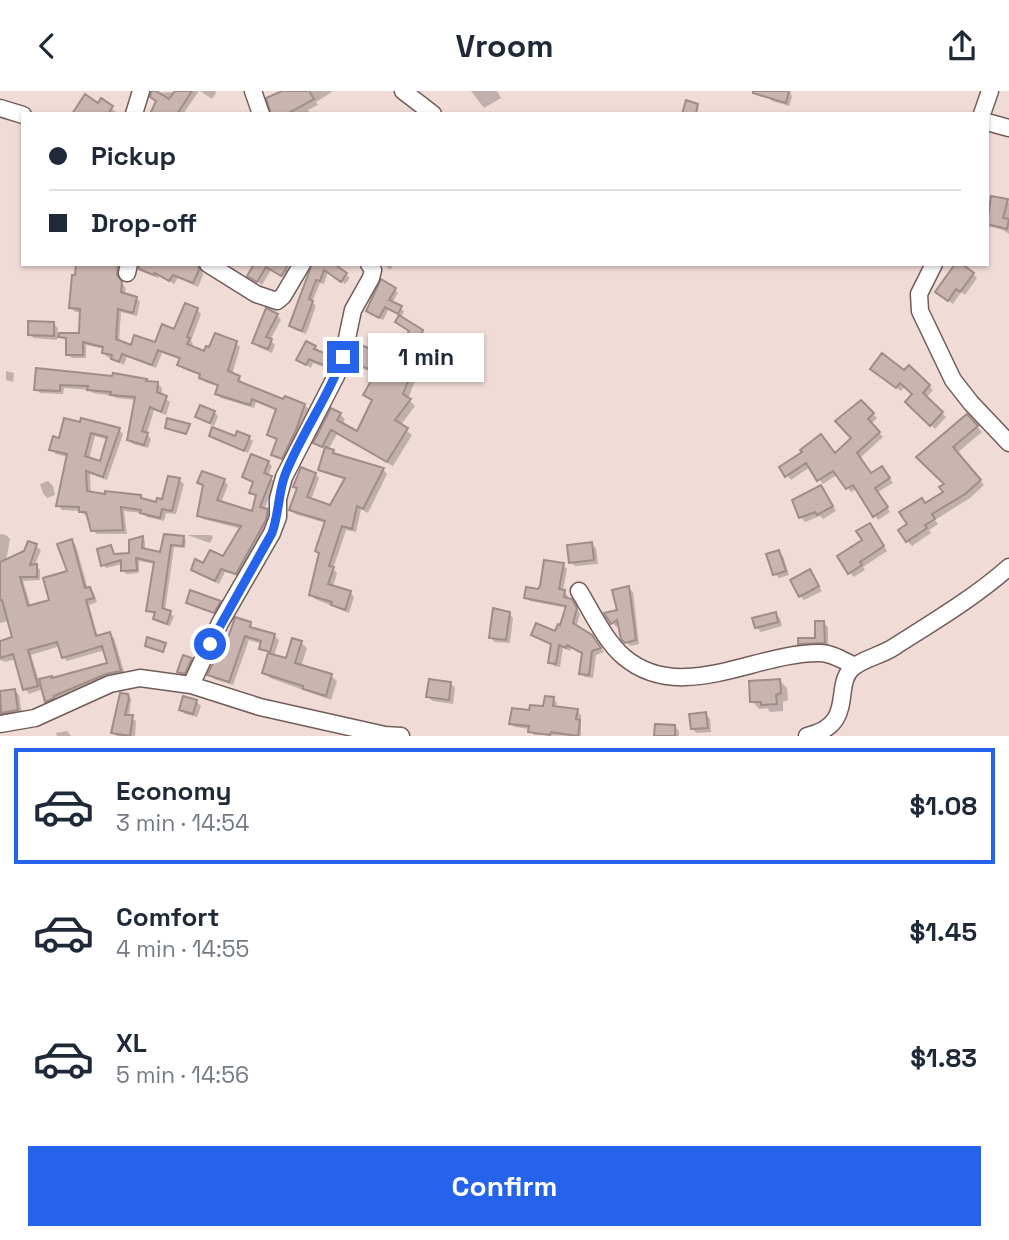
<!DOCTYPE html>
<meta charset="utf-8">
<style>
body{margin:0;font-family:"Space Grotesk",sans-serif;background:#f2f2f3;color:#1f2937;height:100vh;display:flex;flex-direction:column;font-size:26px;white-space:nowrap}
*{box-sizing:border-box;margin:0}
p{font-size:23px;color:#747a83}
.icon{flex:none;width:38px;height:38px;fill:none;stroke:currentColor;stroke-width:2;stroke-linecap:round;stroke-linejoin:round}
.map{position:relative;height:645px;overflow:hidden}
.side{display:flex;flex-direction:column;background:#fff;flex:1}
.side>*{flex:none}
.guide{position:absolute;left:21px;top:21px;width:968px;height:154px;border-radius:0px;box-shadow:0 2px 5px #0004;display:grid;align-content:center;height:154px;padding:0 28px;background:#fff}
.end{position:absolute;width:32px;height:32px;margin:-16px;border:9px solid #2563eb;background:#fff;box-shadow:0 0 0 4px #fff}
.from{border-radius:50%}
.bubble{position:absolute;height:49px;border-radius:0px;background:#fff;box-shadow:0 2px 5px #0004;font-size:23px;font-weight:600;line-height:49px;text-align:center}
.guide b{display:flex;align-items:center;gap:24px;height:66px;font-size:26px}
.guide b+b{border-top:2px solid #e0e1e3}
.guide i{width:18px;height:18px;background:#1f2937}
ul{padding:12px 0 0;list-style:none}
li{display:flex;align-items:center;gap:21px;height:116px;margin:0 14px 10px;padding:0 14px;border:4px solid transparent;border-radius:0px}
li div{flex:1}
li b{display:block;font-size:26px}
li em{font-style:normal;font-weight:600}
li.current{border-color:#2563eb}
li>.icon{width:63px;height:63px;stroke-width:1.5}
.button{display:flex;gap:14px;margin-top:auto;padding:14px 28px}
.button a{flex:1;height:80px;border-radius:0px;background:#2563eb;color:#fff;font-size:28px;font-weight:600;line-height:80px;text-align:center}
header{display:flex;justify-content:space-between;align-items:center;height:91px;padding:0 28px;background:#fff;font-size:32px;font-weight:600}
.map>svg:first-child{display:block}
.shadow{fill:#0003;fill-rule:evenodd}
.building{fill:#c9b4b0;stroke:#a08c89;stroke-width:2;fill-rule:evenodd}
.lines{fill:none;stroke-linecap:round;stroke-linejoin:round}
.minor-casing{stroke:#705d5a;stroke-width:19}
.minor{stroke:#fff;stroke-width:16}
.route{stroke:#2563eb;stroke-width:9}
</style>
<header><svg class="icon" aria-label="back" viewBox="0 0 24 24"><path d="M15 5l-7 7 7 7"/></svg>Vroom<svg class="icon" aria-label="share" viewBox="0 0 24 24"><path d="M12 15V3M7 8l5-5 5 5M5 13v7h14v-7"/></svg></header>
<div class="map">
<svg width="1009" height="645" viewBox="0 0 1009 645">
<rect width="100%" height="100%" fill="#f0dbd7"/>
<path class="shadow" d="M152,0L156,2L199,0L183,23H173L158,11Z
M200,0H215L216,2L212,8Z
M285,0H331L332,1L316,11L318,14L308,19L310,23H274Z
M471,0H497L501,7L484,17Z
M770,0H790L792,6L789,15L772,10L768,6Z
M102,10L116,21L114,23H74L99,14Z
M1007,110L1009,112V143L1003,139L987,135V124Z
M77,173H120L122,176L120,190L126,197L124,204L136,207L140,211L137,225L121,221L119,251L132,257L156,253L175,240L197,219L201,223L191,250L193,253L191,257L205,263L236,252L240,256L232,284L243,291L242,294L284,310L304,314L309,318L300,344L286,371L273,363L278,349L269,343L277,320L256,311L254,317L221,307L217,303L219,296L205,291L202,285L183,278L179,274L181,269L162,262L156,277L127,266L124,274L108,266L103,262L104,258L86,254V267H72L67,263V250L59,244H81L82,221H75L71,216Z
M198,173L202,177L203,184L198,196L178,187L174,193L160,185L158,187L145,182L140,177Z
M256,173L286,177L291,181L286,188L271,179L262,194L250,185Z
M331,173L350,187L345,193L328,181L324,193L320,192L312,211L316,215L306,243L295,239L291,235L314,174Z
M384,173H394L390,179Z
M973,183L977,187L965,204L961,201L953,213L937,201Z
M395,199L398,202L392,212L404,220L401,227L422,240L425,243L423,247L441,258L436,267L409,250L411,240L397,230L401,225L389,218L383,229L372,223Z
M277,224L281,229L270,249L275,254L272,262L258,256L254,252Z
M54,233L58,237L57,249L34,247L29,243Z
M315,256L335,271L332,279L313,272L311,277L298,268Z
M356,271L413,277L418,282L408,308L415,315L400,335L412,344L393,375L337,343L328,359L337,365L383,379L387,383L368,422L361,418L356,441L346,439L333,478L337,482L333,496L350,501L354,506L349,522L315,508L311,503L321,464L317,460L326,432L295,423L291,418L298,399L295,395L315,383L319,387L311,409L330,417L346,389L324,382L320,378L326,359L315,352L340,323L345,328L342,334L358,343L373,311L365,304L377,283L361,277Z
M909,277L933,299L926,307L946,326L935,338L908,311L915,303L905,295L901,300L876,282H904Z
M37,279L158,293L162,297L161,305L170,311L166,324L154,319L147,343L151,348L148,357L133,353L129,349L137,309L116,307L114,305L93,302L90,299L64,297L63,303L40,302L36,298Z
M6,280L14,282L13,291L6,289Z
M860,311L877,327L871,333L883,346L860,367L872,383L882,377L893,392L878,401L890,421L878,429L857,397L851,401L838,383L823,393L810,376L791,389L782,377L835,364L853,347Z
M214,321L218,325L213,338L236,347H249L253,350L248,362L211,345L214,335L202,330L197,326Z
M967,325L982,341L957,362L984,394L970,407L935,429L938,433L929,439L931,442L912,455L907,450L909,434L926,414L945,402L947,393L918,366Z
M65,330L119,339L123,343L107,389L90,383L91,403L140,406L144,410L157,413L163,410L179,389L184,393L176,423L166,422L164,430L147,426L142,422L124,420L127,443H97L93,439L89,425H86L80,420L62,419L58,414L68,366L56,363L51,358L60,349ZM95,345L109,349L101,372L89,368Z
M268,371L272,375L268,385L275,391L264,419L271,424L269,434L241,486L225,481L219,493L197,483L193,479L224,467L242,438L203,428L199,424L204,396L200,392L224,390L228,394L221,412L253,422L257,406L251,401L255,392L244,386Z
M48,390L53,395L55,404L47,407L43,402L40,393Z
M821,396L836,420L823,428L820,425L805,431L801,426L794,410Z
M870,434L887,460L863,476L865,479L854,486L850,482Z
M0,443L6,444L10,448L6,470L36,455L41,459L35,474L40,479V489L23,490L31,516L51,510L69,482L72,450L76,455L88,498L94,502L97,511L89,514L98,546L110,543L114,547L125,584L51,614L47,610L43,598L29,603L25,598L16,568L5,571L0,569V552L14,548L9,530L0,532ZM60,555L63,566L67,570L105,559L109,573L53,589L51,587L39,590L31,564Z
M187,444H211L213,446L210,452Z
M166,445L183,446L186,450L185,457L174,456L165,520L174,525L170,535L158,531L155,527L156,524L148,520L156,473L139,470V482L126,483L123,479L122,473L106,477L103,474L111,456L116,465L130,464L142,447L145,450V460L161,463Z
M591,453L596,457L598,473L575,475L571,471Z
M778,461L783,465L789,484L779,487L775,483Z
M563,474L567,478L563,500L568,505L567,509L575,515L580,523L576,537L591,545L604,561L596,564L593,587L585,586L580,582L583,563L572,556L570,560L563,557L560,576L554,575L550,571L552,555L533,544L556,543L562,536L567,517L530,510L526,506L538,500Z
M810,480L822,500L804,509L800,505Z
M628,497L633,501L639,553L630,555L623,547L619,534L616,536L606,523L619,520Z
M220,511L223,514L217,524L188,512Z
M509,522L513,527L510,552L495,551L490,546Z
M775,523L780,527L782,535L761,541L756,536Z
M823,532L828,536V556L805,557L800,552L817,549Z
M250,533L254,539L274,545L279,549L274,565L287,570L301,552L307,557L301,576L331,585L337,590L331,609L270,587L264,582L270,563L261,557L262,553L249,549L233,594L214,588L209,584Z
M191,568L196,572L189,586L183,585L179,581Z
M780,590L787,597L788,609L783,611V620L770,621L767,617L759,618L752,610Z
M451,593L455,597L453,613L433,610L428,606Z
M15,600L19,604L22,623L7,626L0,621V601Z
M127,604L131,608L129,626L136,630L135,645H117L113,642Z
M554,608L557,612L556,617L577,620L581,624V645L534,644L530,638L515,636L511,632L530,621L545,617Z
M196,610L201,615L197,626L185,623L181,619Z
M706,623L710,628L711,641L697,642L692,638Z
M675,635L679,640V645H656Z
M67,640L71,645H57L56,642Z"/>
<path class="building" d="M151,0H156L169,8L175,0H192L177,23H150L156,10L150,6Z
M282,0H309L314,8L287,23H271L266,7Z
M753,0H789L786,12L753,2Z
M85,3L98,12L101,7L113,15L108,23H72Z
M686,9L698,13L696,23H682Z
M991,105L1008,108L1003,127L1009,128L1007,138L987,133Z
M76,173H118L117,184L122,191L121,201L137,206L133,222L118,218L116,248L131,254L134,244L155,251L162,233L174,238L185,212L198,217L187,246L190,247L187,253L204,260L206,255L209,256L215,242L237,250L228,280L240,285L238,290L283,308L285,305L305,313L296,339L282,368L271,364L277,348L267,344L276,318L252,308L250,314L215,303L218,294L199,287L200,283L177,274L180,267L158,259L152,274L122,263L119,271L111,268L112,264L102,262L103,256L83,251V264H66V247L58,246L59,242H79L80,218L69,217L72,184H75Z
M139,173H198L199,179L193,192L173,184L169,190L155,182L154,184L139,178Z
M254,173H289L281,185L266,176L257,191L247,185Z
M312,173H334L347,182L341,191L324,179L320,190L316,189L309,208L313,210L302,240L289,235Z
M955,173H962L974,182L960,201L956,198L948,210L935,201Z
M381,188L396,197L389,209L402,215L398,223L385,216L379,227L366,220Z
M266,217L278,223L266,246L272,248L268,258L252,252Z
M399,224L423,239L421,243L439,254L433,265L404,248L409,240L395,231Z
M28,230L54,231V245L28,244Z
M306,250L316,255L314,258L332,265L328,276L309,268L306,274L296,269Z
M361,254L414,275L403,303L411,308L395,329L408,337L387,371L331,339L322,356L313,352L331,317L341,322L337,329L357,340L372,309L363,304L376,281L354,272Z
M882,262L904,279L909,274L930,294L923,302L943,321L930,335L905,311L912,303L900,292L896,297L870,278Z
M36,277L112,285L113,282L147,288L146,290L158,291L157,301L167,305L161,321L150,316L142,340L148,342L144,354L127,349L135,306L110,304L111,301L87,299L88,295L60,294V300L34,299Z
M861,309L874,322L868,328L880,341L857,362L871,382L882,375L890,387L875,397L888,416L873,426L853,394L846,398L833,380L817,390L806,372L785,386L779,376L802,361L800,359L821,343L835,362L851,347L835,330Z
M200,314L215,320L210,332L195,326Z
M967,323L978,335L953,356L981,389L965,403L932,423L935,428L925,434L927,437L906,451L898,439L907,433L899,421L922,407L925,412L943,401L939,396L944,393L916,366Z
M64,327L80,331L81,327L120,337L103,386L86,380L87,400L105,403V400L141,404V407L156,411L157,407L162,408L168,385L180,387L172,420L162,418L160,427L140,422L141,419L121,416L123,439L91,440L86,421H79V416L56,415L67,363L49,359L53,345L59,347ZM91,342L107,346L100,370L85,365Z
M167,327L190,333L186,343L165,337Z
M212,336L235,345L237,340L250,345L244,360L209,345Z
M325,356L334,359L333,362L384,377L363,418L357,415L352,438L342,435L329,475L334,476L328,493L351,500L345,519L331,514L332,511L309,504L319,462L315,460L325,430L289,419L297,397L293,396L301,376L316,382L307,406L330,414L345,387L318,379Z
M251,363L269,370L264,382L272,385L260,416L268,418L266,429L236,483L221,478L215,490L191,479L195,468L203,472L210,459L223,465L241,435L197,425L203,394L197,392L202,380L225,388L217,409L252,420L256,404L249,402L253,391L242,386Z
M821,394L833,415L817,424L815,421L799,427L792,409Z
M870,432L884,455L860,471L862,474L848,483L837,465L862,449L856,440Z
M164,443L184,445L183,455L171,454L162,517L171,520L167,533L153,528L155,521L146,520L154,471L136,467L137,479L121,480V469L101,475L97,458L111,454L114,463L129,462V449L143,445L142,457L160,461Z
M72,448L85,497L90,496L94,507L86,509L96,545L110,541L121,580L106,583L54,605V607L45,611L39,588L52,585V587L107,572L102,555L62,567L57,551L28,559L38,595L23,599L13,563L0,567V550L12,546L2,509H0V471L24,460L28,450L37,453L30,474L37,473V486H20L28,515L49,509L43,487L67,480L57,453Z
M592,451L594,469L569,472L567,454Z
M779,459L786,480L773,484L766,463Z
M544,469L564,472L559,498L565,499L564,506L572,508L577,517L573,532L592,544L601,557L592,560L589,584L579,583L582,562L567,554L566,557L559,554L556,573L548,572L551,553L531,544L536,532L555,540L558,533L560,534L566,515L524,507L526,496L538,498L540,495Z
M810,478L819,495L799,506L790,489Z
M629,495L636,549L625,552L621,548L617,529L611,533L604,522L617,519L612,499Z
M190,499L221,510L214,522L186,512Z
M493,517L510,521L506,549L489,547Z
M776,521L778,531L755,537L752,527Z
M235,526L251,531L250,536L275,543L270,561L259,558L261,550L245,545L229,591L207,584L215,568L218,569L225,546L228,547Z
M815,530H824L825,552L798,553V547H815Z
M147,546L166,552L163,561L145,555Z
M292,547L302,550L295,572L332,583L326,605L303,598V595L262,582L268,562L286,567Z
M183,564L192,567L185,583L177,581Z
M429,588L451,591L449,609L426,606Z
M780,588L781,602L776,604L777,613L761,614V611H750L749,590Z
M15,598L18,619L1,622L0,600Z
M120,602L128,603L129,607L125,624H133L130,645L111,642Z
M183,605L197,609L193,623L179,619Z
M545,605L554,606L553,615L578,618L576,628L580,629L578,645L551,641L550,644L528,641L529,635L509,633L512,617L529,619L530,614L543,615Z
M706,621L708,637L691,638L689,623Z
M655,633L675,634V645H654Z"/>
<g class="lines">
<g class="minor-casing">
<path id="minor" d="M253,0L261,23
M403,0L433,23
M0,17L23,24
M134,23L141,0
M982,23L990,0
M987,31L1009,37
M208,173L256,203L277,210L283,205L302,173
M934,173L919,203L920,220L953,289L971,312L1009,352
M127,182L129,173
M579,500C592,521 605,550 624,566C681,614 756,561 820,562C832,562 844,570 855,575
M191,594L220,532L272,442L278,426V408L284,386L336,285L343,266L353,219L371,187L373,179L369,173
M0,633L35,627L110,593L140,587L191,594L260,616L385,644L401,645
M807,645C859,633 830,592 855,575C866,567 882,564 894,556C933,531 974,507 1009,476"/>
</g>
<use href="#minor" class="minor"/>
</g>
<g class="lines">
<path class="route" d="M210,553L272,442C279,423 278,403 285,384C301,343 328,307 343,266"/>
</g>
</svg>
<i class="end from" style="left:210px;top:553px"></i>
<i class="end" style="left:343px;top:266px"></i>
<div class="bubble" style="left:368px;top:242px;width:116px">1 min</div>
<div class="guide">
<b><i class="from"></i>Pickup</b>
<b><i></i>Drop-off</b>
</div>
</div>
<section class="side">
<ul>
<li class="current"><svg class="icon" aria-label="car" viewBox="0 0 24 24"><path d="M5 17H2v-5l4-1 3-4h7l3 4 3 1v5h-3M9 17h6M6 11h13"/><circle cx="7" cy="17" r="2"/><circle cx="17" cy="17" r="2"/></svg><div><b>Economy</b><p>3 min · 14:54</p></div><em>$1.08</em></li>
<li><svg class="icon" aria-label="car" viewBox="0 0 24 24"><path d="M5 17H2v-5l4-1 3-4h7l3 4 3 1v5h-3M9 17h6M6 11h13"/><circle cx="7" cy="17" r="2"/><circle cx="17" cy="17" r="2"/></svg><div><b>Comfort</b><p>4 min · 14:55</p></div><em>$1.45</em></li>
<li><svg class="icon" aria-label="car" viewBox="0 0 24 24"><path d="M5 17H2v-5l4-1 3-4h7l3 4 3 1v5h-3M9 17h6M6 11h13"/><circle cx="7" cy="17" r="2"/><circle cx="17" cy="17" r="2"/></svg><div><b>XL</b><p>5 min · 14:56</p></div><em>$1.83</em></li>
</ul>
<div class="button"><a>Confirm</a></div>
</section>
